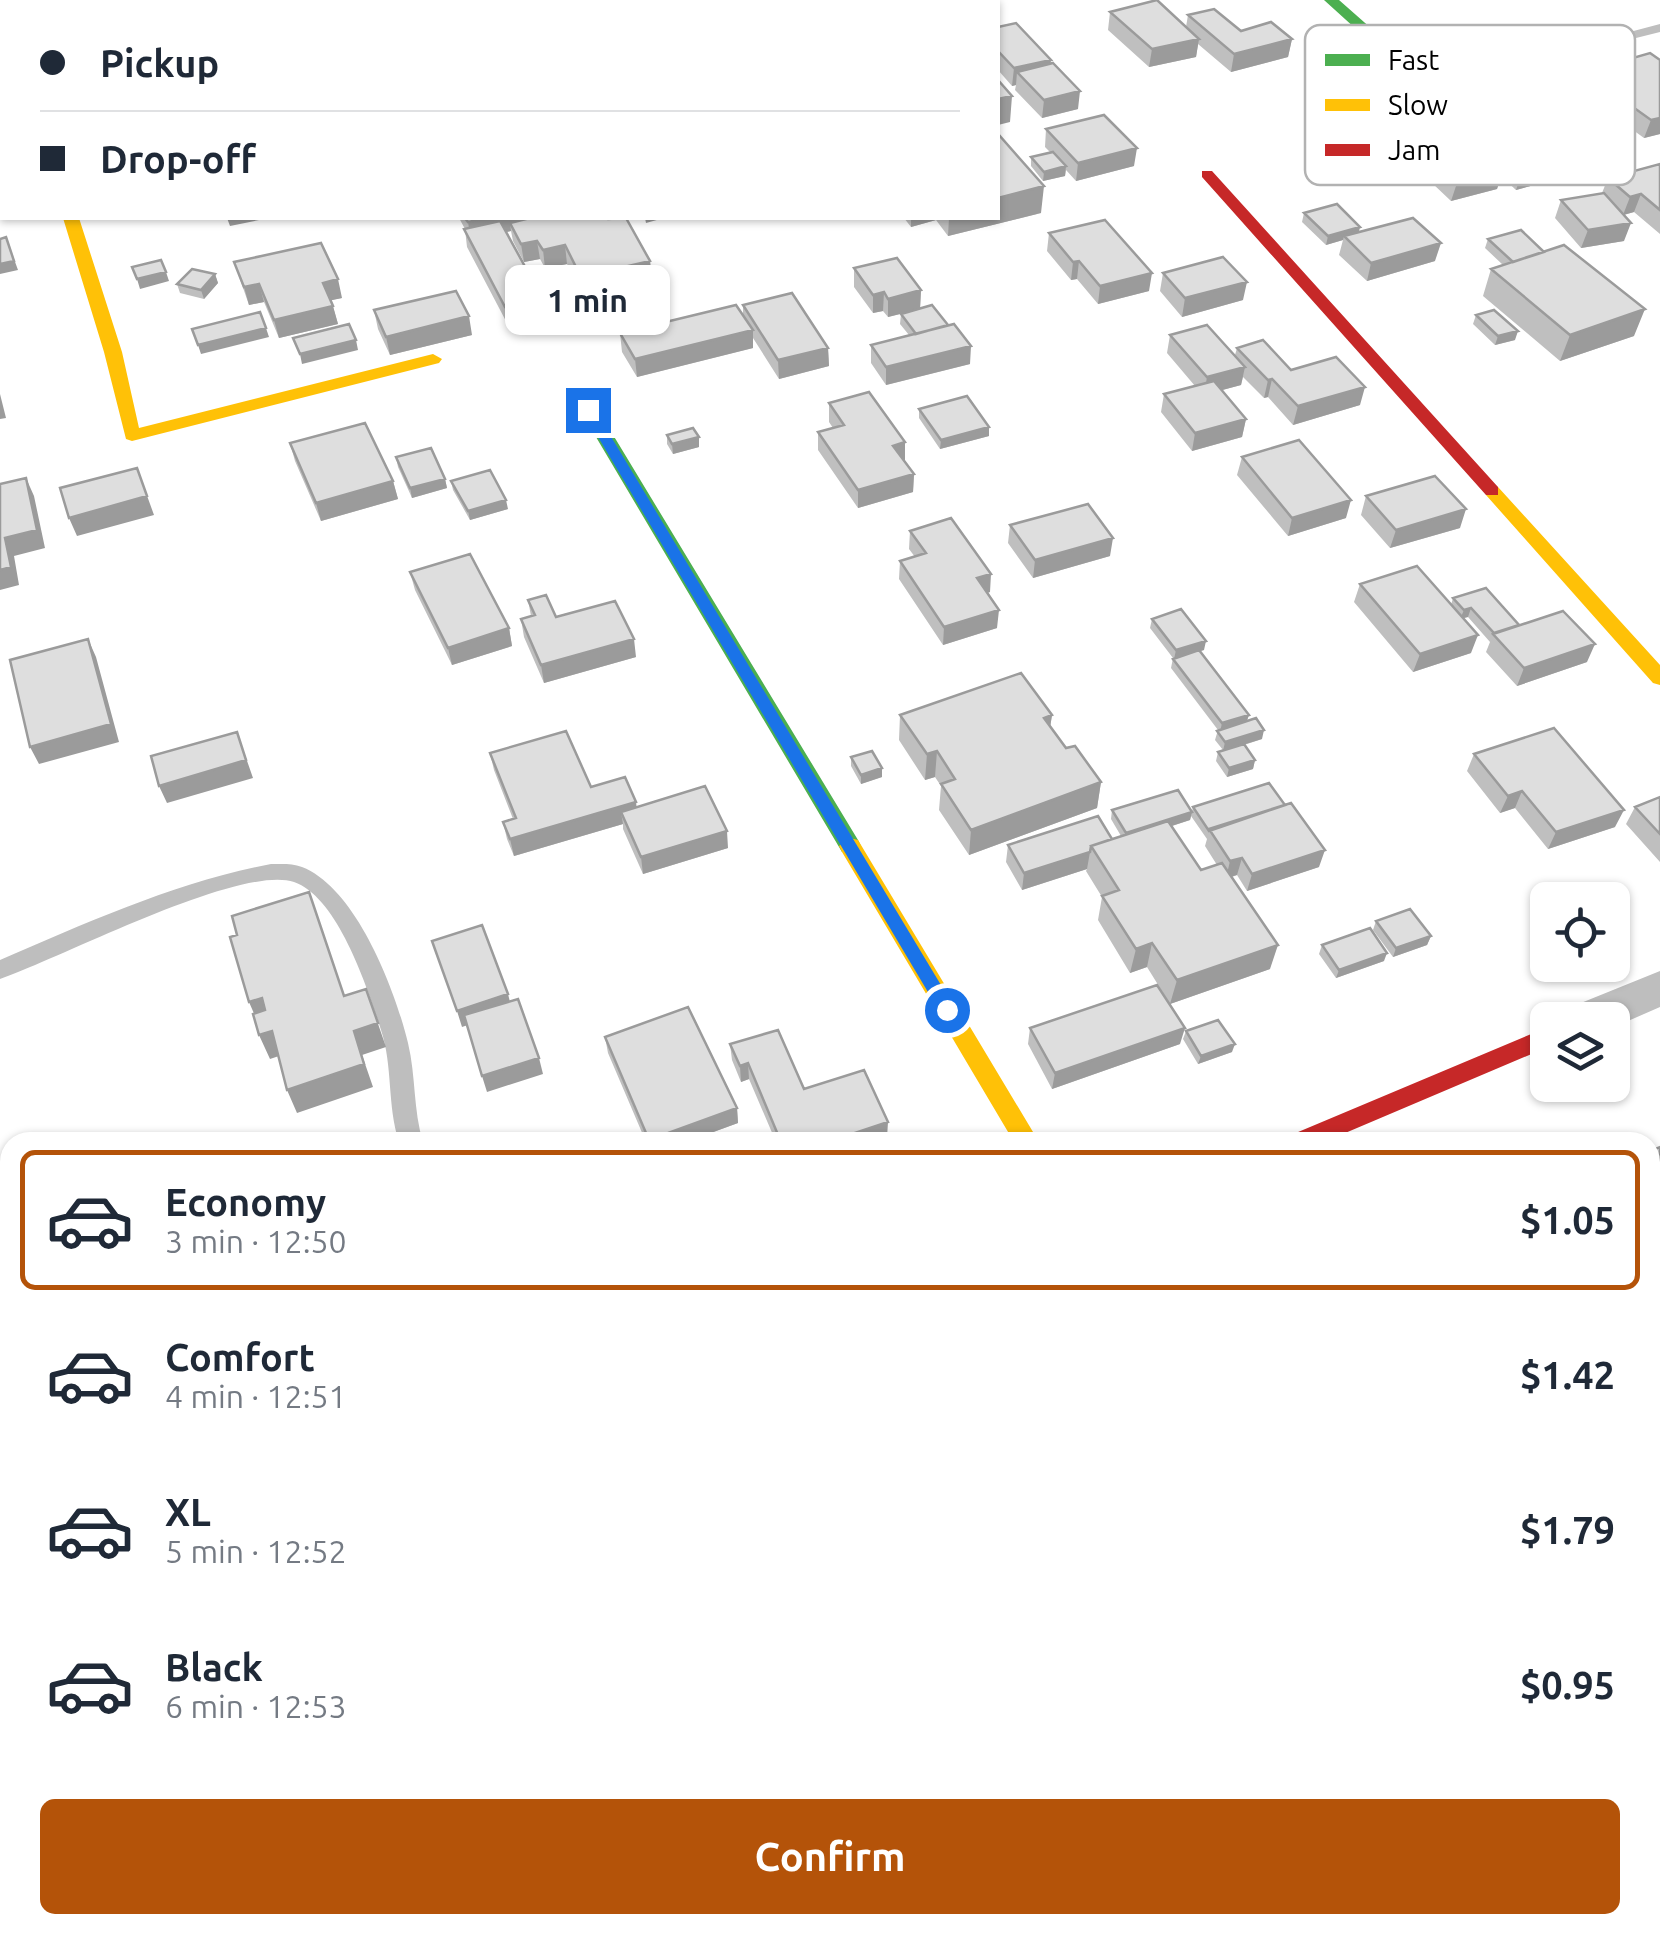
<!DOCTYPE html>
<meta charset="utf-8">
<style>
body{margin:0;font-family:Ubuntu,sans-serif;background:#f2f2f3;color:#1f2937;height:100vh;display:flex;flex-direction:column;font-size:38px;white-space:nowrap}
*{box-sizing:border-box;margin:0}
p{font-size:32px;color:#747a83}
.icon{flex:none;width:55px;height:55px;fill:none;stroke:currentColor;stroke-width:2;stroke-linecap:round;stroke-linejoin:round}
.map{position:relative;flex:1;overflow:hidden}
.side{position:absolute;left:0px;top:1132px;width:1660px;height:802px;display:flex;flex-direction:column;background:#fff;border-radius:30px 30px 0 0;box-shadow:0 2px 8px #0004}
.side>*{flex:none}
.top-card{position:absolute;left:0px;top:0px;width:1000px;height:220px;box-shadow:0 2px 8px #0004;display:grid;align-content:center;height:220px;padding:0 40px;background:#fff}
.buttons{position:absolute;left:1530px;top:882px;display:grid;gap:20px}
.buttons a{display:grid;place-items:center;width:100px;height:100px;border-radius:15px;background:#fff;box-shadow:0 2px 8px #0004;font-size:50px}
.end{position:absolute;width:45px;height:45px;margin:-22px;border:12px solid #1a73e8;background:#fff;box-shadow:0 0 0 5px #fff}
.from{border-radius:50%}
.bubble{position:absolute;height:70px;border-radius:15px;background:#fff;box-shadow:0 2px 8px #0004;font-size:32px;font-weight:700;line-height:70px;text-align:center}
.top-card b{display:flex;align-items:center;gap:35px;height:95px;font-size:38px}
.top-card b+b{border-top:2px solid #e0e1e3}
.top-card i{width:25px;height:25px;background:#1f2937}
ul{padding:18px 0 0;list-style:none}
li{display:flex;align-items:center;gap:30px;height:140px;margin:0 20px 15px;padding:0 20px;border:5px solid transparent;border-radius:15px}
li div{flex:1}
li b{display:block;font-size:38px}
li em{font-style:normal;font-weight:700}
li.active{border-color:#b45309}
li>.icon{width:90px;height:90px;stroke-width:1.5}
.action{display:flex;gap:20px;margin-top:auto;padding:20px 40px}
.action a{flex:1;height:115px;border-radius:15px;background:#b45309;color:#fff;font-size:40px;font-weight:700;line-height:115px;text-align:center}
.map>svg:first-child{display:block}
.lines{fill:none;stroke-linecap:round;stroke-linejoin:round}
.lane{fill:#bebebe;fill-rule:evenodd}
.street{fill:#bebebe;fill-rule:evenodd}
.fast{fill:#4caf50;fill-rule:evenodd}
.slow{fill:#ffc107;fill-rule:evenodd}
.jam{fill:#c62828;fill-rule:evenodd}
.wall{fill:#bfbfbf;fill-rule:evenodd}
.shaded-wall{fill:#9b9b9b}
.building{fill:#dedede;stroke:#9b9b9b;stroke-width:2.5}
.route{fill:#1a73e8}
.key{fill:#fff;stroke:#b2b2b2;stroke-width:2.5}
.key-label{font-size:28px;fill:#000}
</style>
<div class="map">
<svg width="1660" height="1933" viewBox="0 0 1660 1933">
<rect width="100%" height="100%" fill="#fff"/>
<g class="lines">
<path class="lane" d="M1660,24V32L1516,68L1509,64Z
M271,864C281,864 292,863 302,867C356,888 395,989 408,1043C416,1076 413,1110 423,1142H399C387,1105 393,1066 381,1030C368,989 338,897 294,882C240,864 59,959 0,979V960C88,922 177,882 271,864Z"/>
<path class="street" d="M0,0H15V2H2V11Z
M635,0H662L663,2H637Z
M1660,971V1007L1612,1028V1020H1564L1571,1007Z"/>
<path class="fast" d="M1324,0H1339L1398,52V58H1388Z
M589,404L598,410L858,840L861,846L858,852H842L580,410Z
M92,1925H128L125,1933H88Z
M349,1925H381L385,1933H352Z"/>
<path class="slow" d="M63,218H79L122,352L139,428L433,354L442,359L439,363L132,441L126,439L104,352Z
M1492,485L1498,487L1660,665V685L1653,683L1486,495V487Z
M850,838L858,840L1039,1142H1014L842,852L839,846Z
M0,1447L10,1451V1485L0,1481Z"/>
<path class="jam" d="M1202,171H1212L1498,487V495H1486L1202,177Z
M1548,1027V1047L1324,1142H1288L1291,1135Z
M160,1925H282L286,1933H156Z"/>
</g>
<path class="wall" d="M1110,12L1186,27L1188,15L1241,31L1292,39L1288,57L1231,72L1198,44L1196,57L1149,67L1108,30Z
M998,27L1050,64L1078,109L1042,118L1015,90L1016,85L1012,86L998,70Z
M1450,48L1481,70L1465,73L1448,57Z
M1650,53L1660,134L1644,138L1578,90L1584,72Z
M1527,100L1601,131L1595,149L1569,156L1522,118Z
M1399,126L1444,138L1443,141L1476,148L1480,135L1566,160L1560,178L1516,190L1501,176L1497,189L1451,201L1413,165L1416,152L1397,135Z
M1046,129L1134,166L1076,181L1066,170L1065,176L1043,181L1031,166V157L1050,152L1045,147Z
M1660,164V234L1634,212L1624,215V241L1581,248L1555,218L1561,200L1602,193L1608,178Z
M1041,213L948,236L936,220L911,227L904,218H998Z
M1304,213L1359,232L1435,261L1367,281L1339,255L1343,240L1326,245L1302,222Z
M459,218H607L650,261L652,279L584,295L567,264L554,267L568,291L570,309L508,325L467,247L465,229ZM511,231L513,241L524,262L540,259L545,268L528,272L506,232Z
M1049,233L1149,291L1098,304L1077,279L1071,280L1047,251Z
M1488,239L1544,252L1634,336L1560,361L1483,296L1491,269L1503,265L1485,248Z
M234,262L342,298L331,300L338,324L279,338L264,302L249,305Z
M854,268L921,290L920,309L888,317L883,311L873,313L854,287Z
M1163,273L1243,300L1182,317L1160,291Z
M215,274L218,283L204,299L180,293L177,284Z
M743,305L828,348L829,366L779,379L753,338V348L637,377L622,352L620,333L743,316Z
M374,310L472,335L390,355L378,329Z
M901,314L970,364L886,385L871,363V345L909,335L900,324Z
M1476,315L1515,340L1495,345L1473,324Z
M1170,335L1235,355L1237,348L1291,370L1360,405L1293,425L1268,397L1264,398L1243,377L1241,385L1222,390L1246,419L1242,437L1192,451L1161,412L1164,394L1195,386L1167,353Z
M829,403L905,442L904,460L914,474L913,492L858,508L818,450V432L833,428L829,422Z
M919,409L989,427V436L940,449L919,418Z
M667,435L699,437V447L673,454L667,444Z
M290,443L393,481L398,499L321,521L295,461Z
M396,457L445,479L447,488L412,498L398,467Z
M1242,457L1346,518L1288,536L1237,475Z
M451,481L508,509L470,520L453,490Z
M1366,496L1460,528L1390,548L1361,515Z
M1010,525L1110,556L1033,578L1008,543Z
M910,531L990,592L987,593L997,628L943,645L899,579L900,561L915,557L909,549Z
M410,572L509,628L512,646L452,665L415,590Z
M1360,584L1451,605L1453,598L1519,625L1587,662L1517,686L1486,652L1490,642L1468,617L1463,618L1471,653L1413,672L1354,602Z
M528,600L556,617L636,657L544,683L524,637L521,619L531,616Z
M1152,619L1204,650L1200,651L1247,722L1262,739L1244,745L1255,760L1253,769L1227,777L1216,761L1218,752L1223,750L1215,740L1218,730L1171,668L1173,658L1150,628Z
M900,715H1052L1050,727L1066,748L1101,782L1097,808L969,855L939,810L941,786L935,777L925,780L899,740Z
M490,753L591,787L728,848L643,874L623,829V824L514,856L507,839L503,822L513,819L494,770Z
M1474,754L1615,827L1548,849L1515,808L1500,813L1467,771Z
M851,757L882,777L861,784L851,766Z
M1660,797V862L1626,824L1635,807Z
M1193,807L1319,867L1247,891L1237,875L1232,877L1270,969L1170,1004L1147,967L1130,973L1098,920L1102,897L1086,871L1087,869L1022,890L1006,862L1008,845L1112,839L1121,836L1111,819L1112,810L1192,811ZM1191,816L1207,839L1205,846L1217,865L1201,870L1172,826L1190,820Z
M1376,921L1431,936L1427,945L1393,957L1373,930Z
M1322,945L1384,961L1336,978L1319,954Z
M1030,1028L1180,1044L1052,1089L1028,1044Z
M1186,1031L1232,1052L1198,1064L1183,1039Z
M605,1037L737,1108L738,1123L686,1142H646L608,1053Z
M730,1044L804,1089L887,1138L873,1142H776L749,1079L741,1082L732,1060Z
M1660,1147V1243L1650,1229V1151Z
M1650,1366L1659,1377L1660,1376V1448L1650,1434Z
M1660,1538V1663L1652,1667L1650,1664V1543Z
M1415,1925H1650L1660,1933H1401Z"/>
<path class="shaded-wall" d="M274,0H312L313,2H260Z
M1199,39L1196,57L1149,67L1152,49Z
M1292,39L1288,57L1231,72L1234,54Z
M1051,60L1049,78L1017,72L1016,85L1012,86L1014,68Z
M1483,61L1481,70L1465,73L1468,64Z
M1080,91L1078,109L1042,118L1044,100Z
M1012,96L1010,122L998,125V99Z
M1660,118V134L1644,138L1651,120Z
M1601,131L1595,149L1569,156L1575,138Z
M1137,148L1134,166L1076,181L1078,163Z
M1566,160L1560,178L1516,190L1522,172Z
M1066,166L1065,176L1043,181L1044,172Z
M1503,171L1497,189L1451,201L1457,183Z
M1044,186L1041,213L948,236L949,218H998V198Z
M1641,194L1634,212L1623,215L1630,197Z
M227,218H269L230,226Z
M488,218H540L510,223L511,231L471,240L468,222Z
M645,218H664L646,223Z
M911,218H936V220L911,227Z
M1631,223L1624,241L1581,248L1588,230Z
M1360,227L1358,236H1344L1343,240L1326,245L1328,236Z
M6,237L18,270L0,274V264Z
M537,241L540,259L524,262L521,244Z
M1441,243L1435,261L1367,281L1371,263Z
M565,245L567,264L545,268L543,250Z
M650,261L652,279L584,295L581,277Z
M1079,261L1077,279L1071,280L1073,262Z
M166,272L169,281L140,289L137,279Z
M1152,273L1149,291L1098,304L1100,286Z
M215,274L218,283L204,299L201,290Z
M338,279L342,298L328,301L323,283Z
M1247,282L1243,300L1182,317L1185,298Z
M259,284L264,302L249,305L244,287Z
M921,290L920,309L888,317V299Z
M568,291L570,309L508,325L505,307Z
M884,292L883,311L873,313V295Z
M333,306L338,324L279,338L274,320Z
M1645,309L1634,336L1560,361L1570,335Z
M469,316L472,335L390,355L386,337Z
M266,328L269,337L201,354L198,345Z
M753,330V348L637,377L635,359Z
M1518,331L1515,340L1495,345L1498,336Z
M356,340L358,350L302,364L300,354Z
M971,346L970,364L886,385V367Z
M828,348L829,366L779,379L778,360Z
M1245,367L1241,385L1204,395L1207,377Z
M1272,379L1268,397L1264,398L1268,380Z
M1365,387L1360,405L1293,425L1298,406Z
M0,394L6,418L0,419Z
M1246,419L1242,437L1192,451L1195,433Z
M989,427V436L940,449L941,440Z
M699,437V447L673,454L672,444Z
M905,442V460L892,464L893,446Z
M137,468L154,515L77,536L69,518Z
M914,474L913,492L858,508V490Z
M26,478L34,496L45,548L14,556L19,585L0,590V570L5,538Z
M445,479L447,488L412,498L410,488Z
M393,481L398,499L321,521L316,503Z
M506,500L508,509L470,520L468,511Z
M1351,500L1346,518L1288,536L1292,518Z
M1466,509L1460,528L1390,548L1396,530Z
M1113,538L1110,556L1033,578L1035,560Z
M991,574L990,592L976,596L977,578Z
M1471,608L1468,617L1460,619L1464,610Z
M999,610L997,628L943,645L944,627Z
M509,628L512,646L452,665L448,648Z
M1478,635L1471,653L1413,672L1420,654Z
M88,639L96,657L119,742L39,764L30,747Z
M634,639L636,657L544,683L541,665Z
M1206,641L1204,650L1174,659L1176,650Z
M1595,644L1587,662L1517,686L1524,668Z
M1052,715L1048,741L1044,718Z
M1249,715L1246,724L1220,732L1222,723Z
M1264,730L1262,739L1223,751L1225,742Z
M237,732L253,778L167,803L159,786Z
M937,751L935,777L925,780L927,754Z
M1255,760L1253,769L1227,777L1229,768Z
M882,768V777L861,784V775Z
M1101,782L1097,808L969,855L971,830Z
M1522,791L1515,808L1500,813L1508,796Z
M636,802L638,819L621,812L623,824L514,856L510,839Z
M1624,810L1615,827L1548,849L1556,832Z
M1192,812L1190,820L1125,841L1126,833Z
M727,831L728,848L643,874L641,857Z
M1325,850L1319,867L1247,891L1252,874Z
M1090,852L1087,869L1022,890L1024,873Z
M1242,858L1237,875L1226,878L1230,861Z
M1431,936L1427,945L1393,957L1396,948Z
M1152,943L1147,967L1130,973L1136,949Z
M1278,945L1270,969L1170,1004L1177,980Z
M1387,953L1384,961L1336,978L1339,970Z
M366,989L386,1047L362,1055L373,1087L297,1113L287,1090L354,1031Z
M508,994L512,1010L462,1027L457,1011Z
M262,998L272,1021L259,1025L249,1002Z
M1185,1028L1180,1044L1052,1089L1055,1073Z
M272,1031L282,1055L270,1059L259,1035Z
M1235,1044L1232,1052L1198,1064L1201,1056Z
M539,1058L543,1074L487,1092L482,1076Z
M748,1063L749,1079L741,1082L740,1066Z
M737,1108L738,1123L686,1142H650L649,1140Z
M888,1122L887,1138L873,1142H828Z
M0,1609L10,1627V1645L0,1652Z
M10,1763V1781L0,1789V1770Z
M10,1802V1811L2,1817L0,1815V1810Z"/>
<path class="building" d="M77,0H174L175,2H78Z
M248,0H274L260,2H249Z
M299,0H319L320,2H286Z
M492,0H504L506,2H479Z
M823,0H892L893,1L825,2Z
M1157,0L1199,39L1152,49L1110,12Z
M1214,9L1241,31L1271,22L1292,39L1234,54L1188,15Z
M1016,23L1051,60L1014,68L998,51V27Z
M1650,53L1660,60V118L1651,120L1584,72Z
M1053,63L1080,91L1044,100L1017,72Z
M998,80L1012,96L998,99Z
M1104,115L1137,148L1078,163L1046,129Z
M998,135H999L1044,186L998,198Z
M1053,152L1066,166L1044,172L1031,157Z
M1660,164V210L1641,194L1630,197L1608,178Z
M1604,193L1631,223L1588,230L1561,200Z
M1337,204L1360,227L1328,236L1304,213Z
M465,218H488L468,222Z
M530,218H607L608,219L626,218L650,261L581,277L565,245L543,250L537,241L521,244L510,223Z
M1413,218L1441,243L1371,263L1344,236Z
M1105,220L1152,273L1100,286L1079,261L1073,262L1049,233Z
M500,221L528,272L553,266L568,291L505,307L464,229Z
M1521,230L1544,252L1513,262L1488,239Z
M6,237L14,261L0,264V239Z
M321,243L338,279L323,283L333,306L274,320L259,284L244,287L234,262Z
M1564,245L1645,309L1570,335L1491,269Z
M1223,257L1247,282L1185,298L1163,273Z
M897,258L921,290L888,299L884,292L873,295L854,268Z
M161,260L166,272L137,279L132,267Z
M192,269L215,274L201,290L177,284Z
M456,291L469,316L386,337L374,310Z
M792,293L828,348L778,360L743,305Z
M736,305L753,330L635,359L620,333Z
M932,305L948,325L916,334L901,314Z
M1494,310L1518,331L1498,336L1476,315Z
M260,312L266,328L198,345L192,329Z
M349,324L356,340L300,354L293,338Z
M954,324L971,346L886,367L871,345Z
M1207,325L1245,367L1207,377L1170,335Z
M1263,340L1291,370L1336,357L1365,387L1298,406L1272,379L1268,380L1237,348Z
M1214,381L1246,419L1195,433L1164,394Z
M869,392L905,442L893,446L914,474L858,490L818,432L844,425L829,403Z
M967,396L989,427L941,440L919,409Z
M365,423L393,481L316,503L290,443Z
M693,428L699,437L672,444L667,435Z
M1299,440L1351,500L1292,518L1242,457Z
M431,448L445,479L410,488L396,457Z
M137,468L147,496L69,518L60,488Z
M490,470L506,500L468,511L451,481Z
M1435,476L1466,509L1396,530L1366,496Z
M26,478L37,530L5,538L11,567L0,570V484Z
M1088,504L1113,538L1035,560L1010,525Z
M951,518L991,574L977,578L999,610L944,627L900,561L926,553L910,531Z
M470,554L509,628L448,648L410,572Z
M1417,566L1478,635L1420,654L1360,584Z
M1486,588L1519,625L1494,633L1471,608L1464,610L1453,598Z
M546,595L556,617L615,601L634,639L541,665L521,619L535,615L528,600Z
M1181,609L1206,641L1176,650L1152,619Z
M1563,611L1595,644L1524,668L1493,634Z
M88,639L111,724L30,747L10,660Z
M1199,650L1249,715L1222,723L1173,659Z
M1021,673L1052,715L1044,718L1066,748L1075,746L1101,782L971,830L941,784L955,779L937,751L927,754L900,715Z
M1256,718L1264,730L1225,742L1217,731Z
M1554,728L1624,810L1556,832L1522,791L1508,796L1474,754Z
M566,731L591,787L625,777L636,802L510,839L503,822L516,818L490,753Z
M237,732L246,760L159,786L151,756Z
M1244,744L1255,760L1229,768L1218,752Z
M872,751L882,768L861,775L851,757Z
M1269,783L1285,805L1209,831L1193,807Z
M705,786L727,831L641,857L621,812Z
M1178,790L1192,812L1126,833L1112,810Z
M1660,797V834L1635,807Z
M1291,803L1325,850L1252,874L1242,858L1230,861L1209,829Z
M1098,816L1112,839L1091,846L1090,852L1024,873L1008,845Z
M1168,821L1201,870L1222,863L1278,945L1177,980L1152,943L1136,949L1102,896L1119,890L1091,846Z
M309,892L344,996L366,989L378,1023L354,1031L364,1064L287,1090L272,1031L259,1035L253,1014L265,1010L262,998L249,1002L230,937L237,935L232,916Z
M1410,909L1431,936L1396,948L1376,921Z
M482,925L508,994L457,1011L432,941Z
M1370,928L1387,953L1339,970L1322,945Z
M1157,985L1185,1028L1055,1073L1030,1028Z
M518,999L539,1058L482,1076L464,1015Z
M688,1007L737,1108L649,1140L605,1037Z
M1218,1020L1235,1044L1201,1056L1186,1031Z
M778,1030L804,1089L864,1070L888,1122L828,1142H781L748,1063L740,1066L730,1044Z
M583,1134L586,1142H555Z
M1660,1147V1200L1650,1187V1151Z
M1650,1366L1660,1379V1418L1650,1405Z
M1660,1538V1623L1650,1608V1542Z
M6,1636L10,1644V1763L0,1770V1640Z
M1650,1767L1660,1783V1933H1541L1537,1925H1650Z
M10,1780V1802L0,1810V1787Z
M1086,1925H1138L1148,1933H1080Z
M1415,1925H1529L1534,1933H1401Z"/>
<path class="route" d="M588,406L595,410L953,1005V1014H941L582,410Z"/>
<rect x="1305" y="25" width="330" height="160" rx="15" class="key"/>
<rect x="1325" y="54" width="45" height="12" fill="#4caf50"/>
<rect x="1325" y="99" width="45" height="12" fill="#ffc107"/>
<rect x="1325" y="144" width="45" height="12" fill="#c62828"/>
<g class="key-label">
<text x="1388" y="70">Fast</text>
<text x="1388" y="115">Slow</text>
<text x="1388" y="160">Jam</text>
</g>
</svg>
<div class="buttons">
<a><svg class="icon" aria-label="locate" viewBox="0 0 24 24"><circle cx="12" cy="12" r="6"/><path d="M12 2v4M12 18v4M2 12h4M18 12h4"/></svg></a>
<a><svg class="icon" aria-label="layers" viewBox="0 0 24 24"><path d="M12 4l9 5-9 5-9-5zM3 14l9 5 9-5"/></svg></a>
</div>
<i class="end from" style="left:947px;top:1010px"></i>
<i class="end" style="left:588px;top:410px"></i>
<div class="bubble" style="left:505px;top:265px;width:165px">1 min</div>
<div class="top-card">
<b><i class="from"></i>Pickup</b>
<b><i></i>Drop-off</b>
</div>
<section class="side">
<ul>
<li class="active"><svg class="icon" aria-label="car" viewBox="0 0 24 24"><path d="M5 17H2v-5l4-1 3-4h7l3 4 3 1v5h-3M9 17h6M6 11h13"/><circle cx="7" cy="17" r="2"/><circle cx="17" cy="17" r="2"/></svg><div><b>Economy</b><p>3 min · 12:50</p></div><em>$1.05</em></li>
<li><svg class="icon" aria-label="car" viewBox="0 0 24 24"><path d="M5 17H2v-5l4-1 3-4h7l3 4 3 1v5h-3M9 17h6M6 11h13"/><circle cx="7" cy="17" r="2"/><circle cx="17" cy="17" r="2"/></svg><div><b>Comfort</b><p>4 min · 12:51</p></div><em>$1.42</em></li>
<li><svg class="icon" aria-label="car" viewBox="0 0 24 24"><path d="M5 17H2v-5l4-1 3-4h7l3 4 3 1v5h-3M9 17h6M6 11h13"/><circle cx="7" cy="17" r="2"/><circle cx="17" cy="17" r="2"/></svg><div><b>XL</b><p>5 min · 12:52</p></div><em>$1.79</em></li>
<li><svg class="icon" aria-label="car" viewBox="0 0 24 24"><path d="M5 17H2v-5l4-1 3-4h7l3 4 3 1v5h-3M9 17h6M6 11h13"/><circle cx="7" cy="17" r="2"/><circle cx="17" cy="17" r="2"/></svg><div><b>Black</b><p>6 min · 12:53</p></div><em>$0.95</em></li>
</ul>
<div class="action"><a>Confirm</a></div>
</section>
</div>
